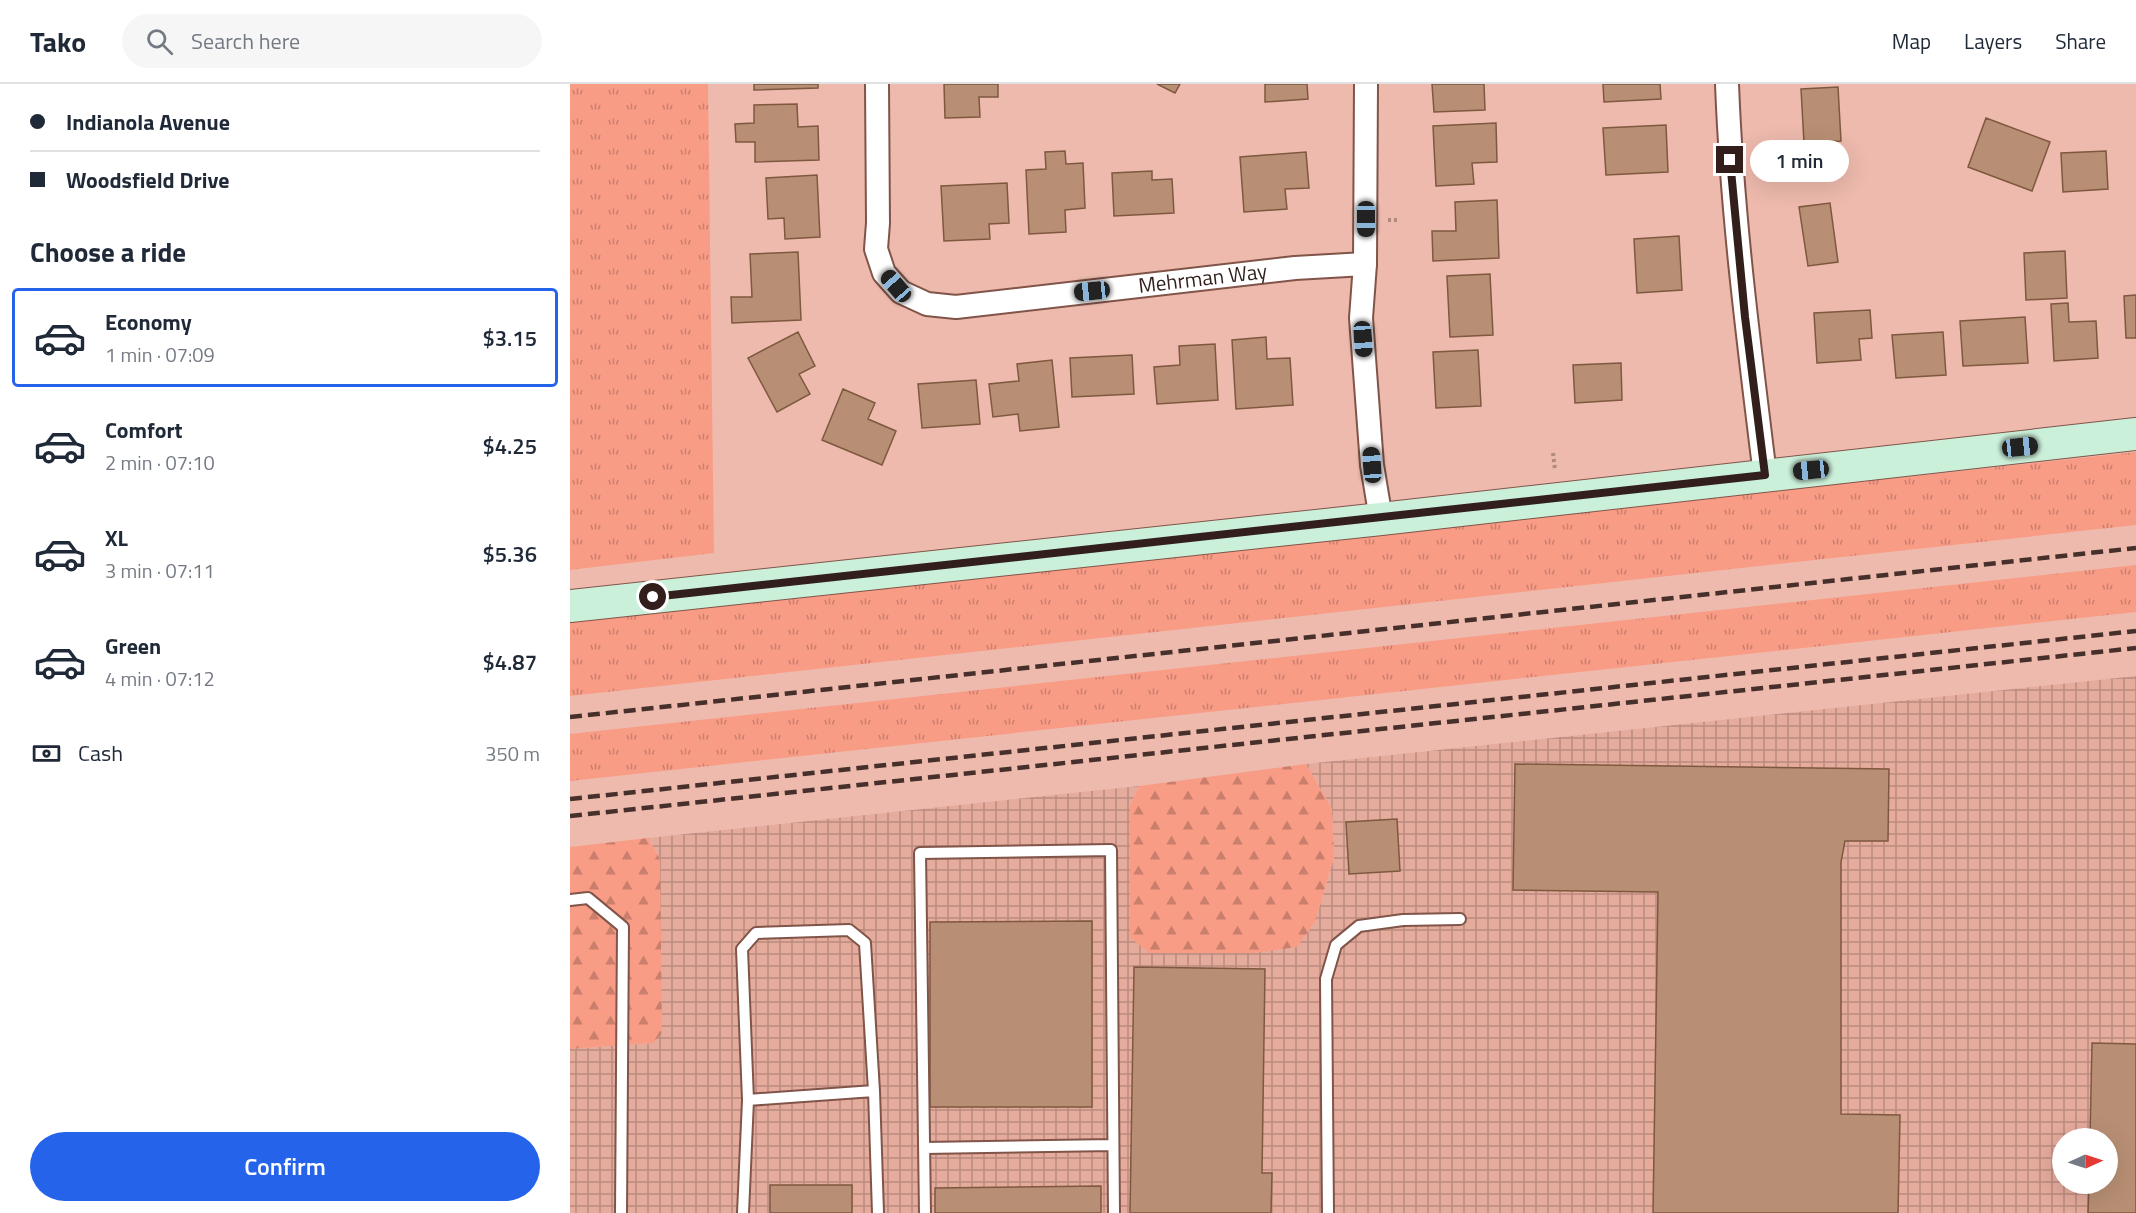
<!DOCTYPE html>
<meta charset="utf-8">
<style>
body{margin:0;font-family:"Titillium Web",sans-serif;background:#f6f6f7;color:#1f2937;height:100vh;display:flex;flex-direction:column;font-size:22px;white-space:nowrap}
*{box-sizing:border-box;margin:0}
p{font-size:20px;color:#747a83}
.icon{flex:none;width:33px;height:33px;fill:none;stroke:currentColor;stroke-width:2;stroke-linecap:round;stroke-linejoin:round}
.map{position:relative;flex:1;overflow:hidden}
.sheet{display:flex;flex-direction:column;background:#fff;width:570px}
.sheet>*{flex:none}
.hud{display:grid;align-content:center;height:132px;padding:0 30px;background:#fff}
.needle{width:39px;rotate:87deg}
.tools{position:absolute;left:1482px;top:1044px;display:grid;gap:12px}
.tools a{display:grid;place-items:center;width:66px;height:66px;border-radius:50%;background:#fff;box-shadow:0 6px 24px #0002;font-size:30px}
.end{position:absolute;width:27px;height:27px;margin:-14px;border:8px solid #321f1b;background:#fff;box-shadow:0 0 0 3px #fff}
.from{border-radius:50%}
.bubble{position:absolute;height:42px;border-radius:21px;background:#fff;box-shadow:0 6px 24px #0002;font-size:20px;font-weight:600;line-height:42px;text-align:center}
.car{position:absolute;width:18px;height:36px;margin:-18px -9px;border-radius:8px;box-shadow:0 0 4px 2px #0007;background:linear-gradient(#222 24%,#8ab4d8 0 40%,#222 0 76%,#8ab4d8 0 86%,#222 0)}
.hud b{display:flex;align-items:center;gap:21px;height:57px;font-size:22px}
.hud b+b{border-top:2px solid #e0e1e3}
.hud i{width:15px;height:15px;background:#1f2937}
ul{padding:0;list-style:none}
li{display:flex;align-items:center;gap:18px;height:99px;margin:0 12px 9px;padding:0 18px;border:3px solid transparent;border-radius:6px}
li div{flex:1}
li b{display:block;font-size:22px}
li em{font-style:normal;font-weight:600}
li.active{border-color:#2563eb}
li>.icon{width:54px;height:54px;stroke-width:1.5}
h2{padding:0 30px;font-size:27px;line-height:72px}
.pay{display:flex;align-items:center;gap:15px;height:66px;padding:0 30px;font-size:22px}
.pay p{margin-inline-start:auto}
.primary-button{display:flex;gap:12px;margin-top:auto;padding:12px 30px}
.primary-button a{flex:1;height:69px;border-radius:36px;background:#2563eb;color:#fff;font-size:24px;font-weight:600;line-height:69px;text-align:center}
header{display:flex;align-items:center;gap:36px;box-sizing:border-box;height:84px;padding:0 30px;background:#fff;border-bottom:2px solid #e0e1e3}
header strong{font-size:28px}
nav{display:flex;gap:33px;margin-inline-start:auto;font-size:21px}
.search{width:420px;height:54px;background:#f6f6f7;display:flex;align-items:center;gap:15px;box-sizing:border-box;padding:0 21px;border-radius:33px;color:#747a83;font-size:22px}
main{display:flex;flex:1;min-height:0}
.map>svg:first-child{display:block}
.industrial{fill:url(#industrial-grid);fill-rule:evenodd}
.grass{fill:url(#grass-tufts)}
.forest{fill:url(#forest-firs)}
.building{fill:#b88f74;stroke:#7e583f;stroke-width:1.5}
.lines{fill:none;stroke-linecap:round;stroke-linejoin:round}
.service-casing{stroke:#805449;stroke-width:14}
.minor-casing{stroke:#805449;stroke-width:26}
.secondary-casing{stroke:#805449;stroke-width:34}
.path{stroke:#b2897f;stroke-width:4;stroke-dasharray:3 3;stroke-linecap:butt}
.service{stroke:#fff;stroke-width:10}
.minor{stroke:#fff;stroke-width:22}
.secondary{stroke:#cbf0da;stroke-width:32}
.rail{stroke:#47302b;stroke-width:4.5;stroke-dasharray:12 6;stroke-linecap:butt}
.route{stroke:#321f1b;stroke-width:8}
.labels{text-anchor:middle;stroke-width:6;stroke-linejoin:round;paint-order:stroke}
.street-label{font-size:21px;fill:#321f1b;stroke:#edbaad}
</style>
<header>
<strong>Tako</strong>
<div class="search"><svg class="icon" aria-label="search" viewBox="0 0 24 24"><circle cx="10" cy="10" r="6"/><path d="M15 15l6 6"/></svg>Search here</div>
<nav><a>Map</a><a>Layers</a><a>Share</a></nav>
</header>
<main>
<section class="sheet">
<div class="hud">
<b><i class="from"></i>Indianola Avenue</b>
<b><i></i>Woodsfield Drive</b>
</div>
<h2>Choose a ride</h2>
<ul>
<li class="active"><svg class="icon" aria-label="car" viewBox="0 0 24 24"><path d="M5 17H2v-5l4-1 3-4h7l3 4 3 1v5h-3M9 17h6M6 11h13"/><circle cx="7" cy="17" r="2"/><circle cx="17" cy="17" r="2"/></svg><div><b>Economy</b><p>1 min · 07:09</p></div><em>$3.15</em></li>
<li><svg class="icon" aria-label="car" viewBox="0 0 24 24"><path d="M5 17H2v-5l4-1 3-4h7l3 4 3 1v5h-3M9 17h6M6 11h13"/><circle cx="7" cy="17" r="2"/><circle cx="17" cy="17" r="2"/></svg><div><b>Comfort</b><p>2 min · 07:10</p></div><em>$4.25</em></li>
<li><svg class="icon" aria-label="car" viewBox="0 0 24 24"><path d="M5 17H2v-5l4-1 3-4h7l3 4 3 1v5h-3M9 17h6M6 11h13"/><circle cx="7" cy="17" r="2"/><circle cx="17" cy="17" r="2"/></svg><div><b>XL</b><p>3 min · 07:11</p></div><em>$5.36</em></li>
<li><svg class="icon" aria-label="car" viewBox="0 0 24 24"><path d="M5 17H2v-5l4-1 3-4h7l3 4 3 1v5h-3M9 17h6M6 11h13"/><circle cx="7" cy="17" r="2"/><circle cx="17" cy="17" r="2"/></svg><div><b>Green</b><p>4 min · 07:12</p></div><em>$4.87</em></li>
</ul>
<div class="pay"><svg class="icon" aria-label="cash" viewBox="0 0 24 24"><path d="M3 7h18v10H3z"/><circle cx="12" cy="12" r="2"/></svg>Cash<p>350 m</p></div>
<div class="primary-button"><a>Confirm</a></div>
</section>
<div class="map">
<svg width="1566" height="1129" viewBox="0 0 1566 1129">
<defs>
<pattern id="industrial-grid" width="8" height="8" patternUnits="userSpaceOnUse" patternTransform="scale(1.5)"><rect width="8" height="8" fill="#e5ab9c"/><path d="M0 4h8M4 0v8" fill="none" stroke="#ba8b7e"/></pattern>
<pattern id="grass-tufts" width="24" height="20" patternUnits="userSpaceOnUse" patternTransform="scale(1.5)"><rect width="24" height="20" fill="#f99c86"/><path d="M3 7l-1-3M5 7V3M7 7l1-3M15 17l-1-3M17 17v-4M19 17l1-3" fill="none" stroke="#ca7f6d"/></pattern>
<pattern id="forest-firs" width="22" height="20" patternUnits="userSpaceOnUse" patternTransform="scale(1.5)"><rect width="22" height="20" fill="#f99c86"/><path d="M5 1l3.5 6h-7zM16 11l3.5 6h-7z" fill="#ca7f6d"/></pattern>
</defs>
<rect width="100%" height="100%" fill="#edbaad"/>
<path class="industrial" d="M1566,592V1129H0V965L83,959L90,775L78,754L569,702L560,721L684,869L727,862L745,838L764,773L762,725L736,680ZM1492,1054H1538V1100H1492Z"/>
<path class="grass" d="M0,0H138L144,469L0,486Z
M1566,368V441L0,612V538Z
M1566,481V528L0,697V650Z"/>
<path class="forest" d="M736,680L762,725L764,773L745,838L727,863L684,869H579L560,853V721L569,702Z
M78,754L90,775L92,949L83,959L0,965V763Z"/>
<path class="building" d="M184,0H248V4L184,6Z
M374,0H428V13H409L410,33L375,34Z
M587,0H610L605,9Z
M695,0H737L738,15L695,18Z
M862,0H914L915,26L864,28Z
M1033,0H1090L1091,15L1034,18Z
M1268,3L1271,57L1234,59L1231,5Z
M227,20L228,43L248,42L249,76L185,78V58H166L165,40L184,39V21Z
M1416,34L1480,58L1462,107L1398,83Z
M926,39L927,78L902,79L904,100L866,102L863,42Z
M1096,41L1098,88L1036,91L1033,44Z
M495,67L496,80L513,79L515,124L495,126L496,148L459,150L456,86L476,85L475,68Z
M1536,67L1538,105L1493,108L1491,69Z
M736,68L739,104L715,105L717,125L674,128L670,73Z
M582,87V96L602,95L604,129L544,132L542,89Z
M247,91L250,153L215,155L214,134L198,135L196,94Z
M437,99L439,139L419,140L420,155L374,157L371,102Z
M927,116L929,174L863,177L862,147H886L885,118Z
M1260,119L1268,178L1238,182L1229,123Z
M1109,152L1112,206L1067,209L1064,155Z
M1495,167L1497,214L1456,216L1454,169Z
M228,168L231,236L162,239L161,213H182L180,170Z
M920,190L923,251L880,253L877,192Z
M1566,211V254H1556L1554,212Z
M1498,219L1499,238L1526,237L1528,274L1484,277L1481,220Z
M1300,226L1302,254L1289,255L1291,276L1247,279L1244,229Z
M1455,233L1458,279L1393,282L1390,237Z
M228,248L245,282L229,290L240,310L207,328L178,274Z
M1373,248L1376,291L1326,294L1322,251Z
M696,253L697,275L720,274L723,321L666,325L662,256Z
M645,260L648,316L587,320L584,283L610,281L609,262Z
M908,266L911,322L866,324L863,268Z
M562,271L564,310L502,313L500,274Z
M482,276L489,343L450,347L448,330L423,333L419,300L449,297L447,280Z
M1051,279L1052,316L1005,319L1003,281Z
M406,296L410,340L352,344L348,300Z
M273,305L305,319L298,335L326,347L312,381L252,356Z
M945,680L1319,685L1318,757H1275L1271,778V1030L1330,1031L1328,1129H1083L1088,808L943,806Z
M827,735L830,787L779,790L776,738Z
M522,837V1023H360V838Z
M564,883L695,885L692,1089H702L701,1129H560Z
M1522,959L1566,960V1129H1518L1519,1100H1538V1054H1520Z
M200,1101H282V1129H200Z
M531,1102V1129H365V1104Z"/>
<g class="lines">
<g class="service-casing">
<path id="service" d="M0,816L18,814L53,843L51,1129
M304,1007L178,1016L172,865L186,849L279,846L295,859L304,1007L308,1129
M354,1064L543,1061
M173,1129L178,1016
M355,1129L350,769L541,766L544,1129
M758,1129L756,895L766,861L789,842L833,836L890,835"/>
</g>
<g class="minor-casing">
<g id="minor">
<path id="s1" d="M307,0L308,139L306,165L314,189L331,208L357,220L386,223L725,184L795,180"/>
<path d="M796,0L795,180L791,234L802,381L811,435"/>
<path d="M1157,0C1162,131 1179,261 1195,391"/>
</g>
</g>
<g class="secondary-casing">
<path id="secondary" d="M0,522L811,435L1566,350"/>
</g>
<path class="path" d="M818,136H827
M983,369L985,386"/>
<use href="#service" class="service"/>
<use href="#minor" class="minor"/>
<use href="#secondary" class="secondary"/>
<path class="rail" d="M0,633L1566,464
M0,715L1566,547
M0,732L1566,564"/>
</g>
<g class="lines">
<path class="route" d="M83,513L1195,391L1175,233L1160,76"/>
</g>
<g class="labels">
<g class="street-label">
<text dy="7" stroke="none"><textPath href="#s1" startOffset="522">Mehrman Way</textPath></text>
</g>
</g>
</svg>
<div class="tools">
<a><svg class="needle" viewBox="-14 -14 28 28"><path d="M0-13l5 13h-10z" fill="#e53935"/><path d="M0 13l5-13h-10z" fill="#747a83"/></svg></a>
</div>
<i class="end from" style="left:83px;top:513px"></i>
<i class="end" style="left:1160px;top:76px"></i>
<div class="bubble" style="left:1180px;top:56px;width:99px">1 min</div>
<i class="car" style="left:796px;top:135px;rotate:180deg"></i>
<i class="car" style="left:326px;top:202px;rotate:319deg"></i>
<i class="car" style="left:522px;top:207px;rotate:264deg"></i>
<i class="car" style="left:793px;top:255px;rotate:176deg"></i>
<i class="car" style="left:1450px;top:363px;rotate:84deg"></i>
<i class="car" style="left:802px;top:381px;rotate:356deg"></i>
<i class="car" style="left:1241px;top:386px;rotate:264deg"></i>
</div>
</main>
